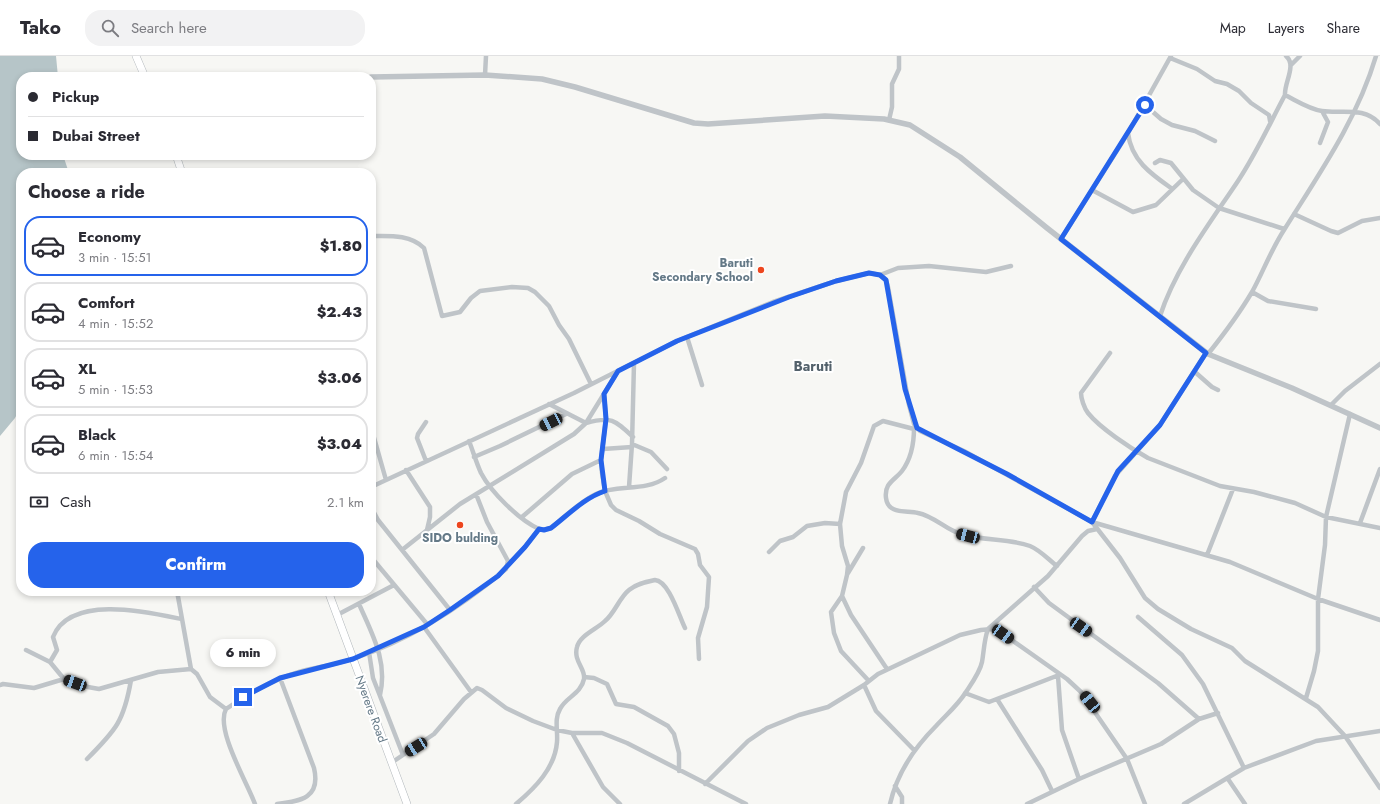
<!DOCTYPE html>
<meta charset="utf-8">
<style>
body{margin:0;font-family:Jost,sans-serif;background:#f2f2f3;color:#2b2b33;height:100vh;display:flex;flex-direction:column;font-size:15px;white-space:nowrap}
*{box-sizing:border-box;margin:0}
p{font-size:13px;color:#7c7c81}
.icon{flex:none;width:22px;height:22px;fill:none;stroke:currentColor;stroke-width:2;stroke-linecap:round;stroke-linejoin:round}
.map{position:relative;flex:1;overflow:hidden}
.details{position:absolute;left:16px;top:112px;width:360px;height:428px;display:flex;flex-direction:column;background:#fff;border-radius:16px;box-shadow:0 2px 6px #0003}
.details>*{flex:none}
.top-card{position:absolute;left:16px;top:16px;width:360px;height:88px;border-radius:16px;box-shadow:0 2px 6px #0003;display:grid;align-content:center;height:88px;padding:0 12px;background:#fff}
.end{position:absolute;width:18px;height:18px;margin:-9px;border:5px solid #2563eb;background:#fff;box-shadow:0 0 0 2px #fff}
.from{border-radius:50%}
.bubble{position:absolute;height:28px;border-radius:14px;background:#fff;box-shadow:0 2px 6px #0003;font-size:13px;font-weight:800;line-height:28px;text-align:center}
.car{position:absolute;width:12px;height:24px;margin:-12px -6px;border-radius:5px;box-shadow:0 0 3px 1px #0007;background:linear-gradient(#222 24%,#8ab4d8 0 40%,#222 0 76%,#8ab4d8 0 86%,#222 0)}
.top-card b{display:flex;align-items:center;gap:14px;height:38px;font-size:15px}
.top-card b+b{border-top:1px solid #e1e1e2}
.top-card i{width:10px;height:10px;background:#2b2b33}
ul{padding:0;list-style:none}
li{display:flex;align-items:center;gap:12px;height:60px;margin:0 8px 6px;padding:0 4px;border:2px solid #e1e1e2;border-radius:16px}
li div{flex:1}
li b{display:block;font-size:15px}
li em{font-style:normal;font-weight:800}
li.on{border-color:#2563eb}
li>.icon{width:36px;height:36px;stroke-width:1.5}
h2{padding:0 12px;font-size:18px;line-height:48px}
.pay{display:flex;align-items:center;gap:10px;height:44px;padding:0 12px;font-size:15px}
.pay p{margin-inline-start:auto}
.button{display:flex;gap:8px;margin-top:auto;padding:8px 12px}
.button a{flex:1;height:46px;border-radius:16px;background:#2563eb;color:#fff;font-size:16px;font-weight:800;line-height:46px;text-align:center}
header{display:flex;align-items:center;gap:24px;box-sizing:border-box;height:56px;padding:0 20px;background:#fff;border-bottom:1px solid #e1e1e2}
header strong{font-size:19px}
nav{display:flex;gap:22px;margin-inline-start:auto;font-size:14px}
.search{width:280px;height:36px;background:#f2f2f3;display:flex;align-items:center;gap:10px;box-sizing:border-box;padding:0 14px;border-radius:16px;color:#7c7c81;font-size:15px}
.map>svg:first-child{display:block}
.water{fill:#b6c5c8}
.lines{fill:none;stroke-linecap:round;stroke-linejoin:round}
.primary-casing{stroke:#b2b8bc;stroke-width:8}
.minor{stroke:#bfc4c8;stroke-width:4.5}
.tertiary{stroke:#bfc4c8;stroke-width:5.5}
.primary{stroke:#fff;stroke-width:7}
.route{stroke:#2563eb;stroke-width:5}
.poi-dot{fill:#ed461e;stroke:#fff;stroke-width:1.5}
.labels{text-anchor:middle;stroke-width:4;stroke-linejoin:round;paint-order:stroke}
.poi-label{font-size:12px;font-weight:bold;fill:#647987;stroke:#fff;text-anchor:end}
.street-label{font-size:12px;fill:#647987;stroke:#fff}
.quarter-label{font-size:14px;font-weight:bold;fill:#53616b;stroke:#fff}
</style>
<header>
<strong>Tako</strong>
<div class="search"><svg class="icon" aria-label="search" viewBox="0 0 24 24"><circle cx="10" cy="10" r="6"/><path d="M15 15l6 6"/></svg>Search here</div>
<nav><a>Map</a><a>Layers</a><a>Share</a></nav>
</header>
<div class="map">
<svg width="1380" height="748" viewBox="0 0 1380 748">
<rect width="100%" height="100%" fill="#f7f7f4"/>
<path class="water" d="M0,0H56L58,21H21V99H63L69,117H21V350L15,362L0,380Z"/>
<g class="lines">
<g class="primary-casing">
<path id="primary" d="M136,0L145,21
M176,99L182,117
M328,535L407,748"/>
</g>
<path class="minor" d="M1170,2L1197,13L1215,25L1227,28L1239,35L1251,47L1269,59L1270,65
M1291,9L1300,0
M485,19L486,0
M1285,39C1297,45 1309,53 1322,55C1343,58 1364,50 1380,68
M1145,49L1161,63L1172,69L1195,75L1215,85
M889,64L892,51V28L899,13V0
M1128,77C1131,104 1151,118 1171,132
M1320,87L1328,66L1322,55
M1155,107L1160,104L1171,107L1193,134L1219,152L1284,173
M1092,134L1133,156L1156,149L1183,123
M1294,158L1331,175L1338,177L1362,165L1380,162
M371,180C389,180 410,178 424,192L442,260L460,256L471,242L480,235L512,231L528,232L535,236L549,250L559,269L569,283L591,328
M1061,183L1128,77L1171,0
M880,219L886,224L888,231L909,349L914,368L920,375L964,395L1092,466L1230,506L1318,543L1380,564
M1252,236L1268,245L1316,253
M1160,260C1176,211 1210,167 1238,125C1256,98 1270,67 1285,39C1284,27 1297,9 1286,0
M687,281L702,329
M1110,297L1081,337C1081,342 1084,352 1088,357C1100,372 1130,392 1148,402L1220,430L1254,436L1295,447L1326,461L1380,472
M1206,297L1160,369L1115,420L1092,466L1120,502L1145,542L1158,553L1191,573L1232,592L1245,605L1318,651L1345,680L1380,732
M1208,298C1224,278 1239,258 1252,236C1263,216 1271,194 1284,174C1319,118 1357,64 1376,0
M1195,316L1212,331L1218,334
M604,338L606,363L601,404L602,417L605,435L611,449L616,454L639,465L660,478L695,493L698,498L700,509L709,521L707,551L698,582L699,603
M549,348L586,367C611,360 615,364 633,381
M1331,349L1345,335L1380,308
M371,371L386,424
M914,372C914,386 911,403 902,415C895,424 884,427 886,442C888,459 907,454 918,457C934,460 946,474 961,478C983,485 1008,482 1030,490C1040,494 1049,504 1057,510
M469,385C473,395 476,406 481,417C491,436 519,464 539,473C543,475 546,473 551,472C565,461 579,446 596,438C617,428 645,436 665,422
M632,388L651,396L667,413
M603,393L632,391
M474,401L500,390L566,358
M426,405L417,382L418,378L426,366
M406,414L430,451V461L427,474
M371,431L574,337L677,285L773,246L836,225L869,217L880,219L898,212L929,210L986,216L1011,210
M629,431L632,388L634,307
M371,451L378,464L450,554
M522,461L572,418L601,404
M1360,467L1380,413
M402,494L460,448L574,378L586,367L618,315
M769,496L780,485L793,481L807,470L825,467L840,468
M1207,499L1233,433
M371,501L427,568
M508,509L525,491L539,473
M848,517L863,492
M1034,531L1049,547L1158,627L1199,663
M177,535L191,613
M842,540L851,559L887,613
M359,548C372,578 388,605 380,639
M337,559L394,529
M1138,561L1182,599L1203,628L1244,712
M424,571L471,636
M26,594L50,606L64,623
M369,596L373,622L403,699
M50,606L57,594L53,581C70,538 148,556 181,563
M1058,620L1062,674L1079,723
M584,621L594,622L607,628L616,648L634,651L668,670L674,678L679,697V715
M868,624L841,595L834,577L831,556L842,540L847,519L848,510L842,490L840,468L846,436L861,407L874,370L883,365L914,373
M0,629L3,628L34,632L64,623L88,631L99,633L158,616L191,613L197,618L210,641L226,653
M864,629L876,655L914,694
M965,637L989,646L1059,619
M1306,642L1314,615L1318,595V543L1325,489L1326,461L1350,358
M997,643L1042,714L1052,735
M572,677L603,731L620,748
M87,703C116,674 124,665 131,624
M391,707L434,678L464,643L477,632L482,634L506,652L533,665L557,674L572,677H602L627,687L746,748
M1228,723L1245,748
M705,728L748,685L767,672L799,659L828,651L864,629L878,618L960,579L981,574L992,573L999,575L1067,623L1081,636L1127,703L1145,748
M895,730L902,741V748
M255,748C247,726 215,673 226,653C249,637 272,624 299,616C317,611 335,609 352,603C408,585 461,551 506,513L508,505L487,466L476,438
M277,748C301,745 321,742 314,712L280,622
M516,748C535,732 555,712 557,686C558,675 554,663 560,653C566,641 581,638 584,623C586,613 573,605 577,591C580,579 597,573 605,565C615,557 619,542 629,534C636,528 646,526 655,524C669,525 679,560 685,572
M890,748C897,717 914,692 936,670C946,659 958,649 966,636C972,627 980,616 982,606C984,595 984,584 988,573L1048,520L1082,480L1088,475L1097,473
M1027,748L1079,723L1161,688L1199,663L1218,657
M1184,748L1244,712L1316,685L1380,675"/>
<path class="tertiary" d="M371,21L485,19L542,23L575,31L694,67L708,68L825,60L884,63L910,69L960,101L1047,172L1208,298L1292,332L1380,372"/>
<use href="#primary" class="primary"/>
</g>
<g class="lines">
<path class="route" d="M243,641L280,622L353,603L424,571L450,554L498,520L525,491L539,473L544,474L551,472C568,459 584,442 605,435L601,404L606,363L604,338L618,315L677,285L789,241L836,225L869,217L880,219L886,224L905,333L917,372L1007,418L1092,466L1118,415L1160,369L1206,297L1061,183L1145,49"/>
</g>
<g class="poi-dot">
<circle cx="761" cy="214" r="4"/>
<circle cx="460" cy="469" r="4"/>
</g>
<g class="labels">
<g class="poi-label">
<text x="753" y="211">Baruti<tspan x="753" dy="14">Secondary School</tspan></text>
<text x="460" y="486" text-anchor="middle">SIDO bulding</text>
</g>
<g class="street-label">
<text transform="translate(371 653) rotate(70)" y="4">Nyerere Road</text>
</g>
<g class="quarter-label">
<text x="813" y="315">Baruti</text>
</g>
</g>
</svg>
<i class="end from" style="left:1145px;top:49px"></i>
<i class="end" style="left:243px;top:641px"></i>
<div class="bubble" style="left:210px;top:583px;width:66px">6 min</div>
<i class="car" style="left:551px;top:366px;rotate:244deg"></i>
<i class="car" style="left:968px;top:480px;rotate:285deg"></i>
<i class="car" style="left:1081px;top:571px;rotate:125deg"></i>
<i class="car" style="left:1003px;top:578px;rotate:125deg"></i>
<i class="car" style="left:75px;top:627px;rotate:290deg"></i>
<i class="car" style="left:1090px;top:646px;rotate:321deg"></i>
<i class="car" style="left:416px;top:691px;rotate:238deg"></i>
<div class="top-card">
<b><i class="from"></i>Pickup</b>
<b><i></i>Dubai Street</b>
</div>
<section class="details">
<h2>Choose a ride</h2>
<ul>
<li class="on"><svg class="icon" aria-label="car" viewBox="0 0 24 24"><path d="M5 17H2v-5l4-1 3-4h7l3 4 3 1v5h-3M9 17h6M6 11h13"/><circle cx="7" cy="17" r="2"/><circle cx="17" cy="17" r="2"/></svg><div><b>Economy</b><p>3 min · 15:51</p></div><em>$1.80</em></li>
<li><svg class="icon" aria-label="car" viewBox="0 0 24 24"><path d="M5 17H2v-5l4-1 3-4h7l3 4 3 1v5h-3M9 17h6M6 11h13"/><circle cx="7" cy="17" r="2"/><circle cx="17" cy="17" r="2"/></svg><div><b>Comfort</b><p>4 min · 15:52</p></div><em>$2.43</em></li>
<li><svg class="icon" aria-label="car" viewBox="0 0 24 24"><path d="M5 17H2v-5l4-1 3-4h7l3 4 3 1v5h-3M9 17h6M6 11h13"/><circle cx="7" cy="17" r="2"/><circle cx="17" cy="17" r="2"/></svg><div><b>XL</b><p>5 min · 15:53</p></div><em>$3.06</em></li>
<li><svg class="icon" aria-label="car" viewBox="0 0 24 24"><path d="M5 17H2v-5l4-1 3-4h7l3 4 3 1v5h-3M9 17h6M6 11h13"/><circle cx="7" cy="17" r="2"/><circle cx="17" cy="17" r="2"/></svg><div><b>Black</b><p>6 min · 15:54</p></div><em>$3.04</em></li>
</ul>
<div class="pay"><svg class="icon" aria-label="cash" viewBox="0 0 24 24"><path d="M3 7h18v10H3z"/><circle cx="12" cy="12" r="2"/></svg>Cash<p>2.1 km</p></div>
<div class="button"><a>Confirm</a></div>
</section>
</div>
